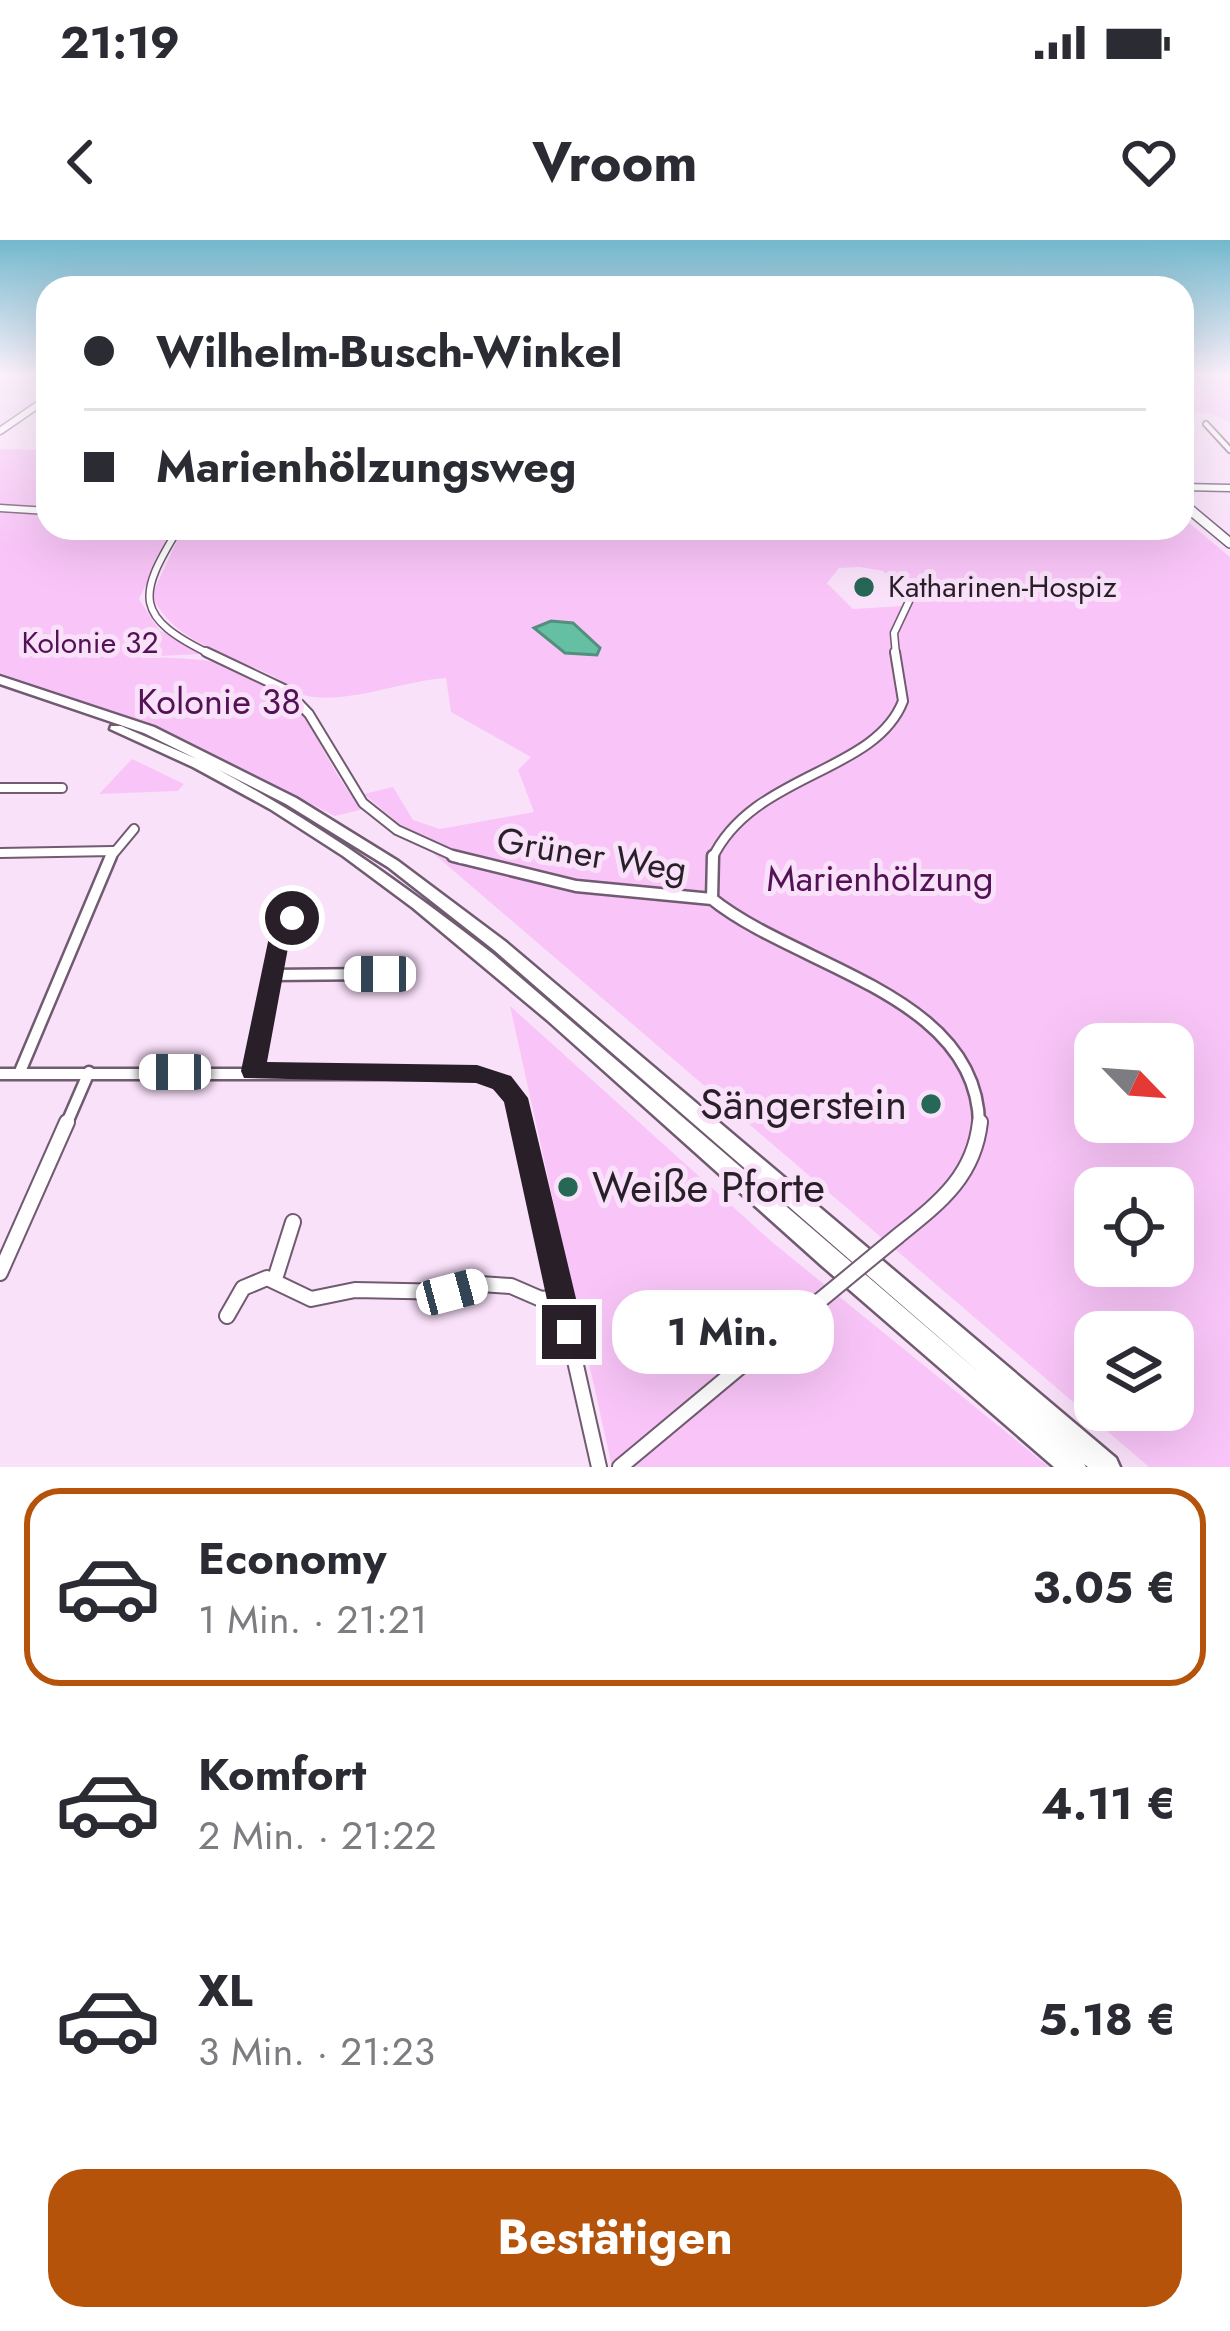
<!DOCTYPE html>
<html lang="de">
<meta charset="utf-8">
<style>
body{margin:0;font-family:Jost,sans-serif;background:#f7f7f7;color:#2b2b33;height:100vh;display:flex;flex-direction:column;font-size:45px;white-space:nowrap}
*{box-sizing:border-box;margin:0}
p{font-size:39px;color:#7c7c81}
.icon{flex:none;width:66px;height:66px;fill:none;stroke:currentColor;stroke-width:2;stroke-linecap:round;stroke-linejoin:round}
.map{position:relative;height:1227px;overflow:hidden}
.side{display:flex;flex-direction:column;background:#fff;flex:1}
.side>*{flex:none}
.banner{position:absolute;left:36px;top:36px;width:1158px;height:264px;border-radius:36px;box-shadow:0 12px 48px #0002;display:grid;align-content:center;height:264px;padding:0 48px;background:#fff}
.needle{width:78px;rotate:115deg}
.tools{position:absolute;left:1074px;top:783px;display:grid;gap:24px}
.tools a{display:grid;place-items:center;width:120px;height:120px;border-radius:24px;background:#fff;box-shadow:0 12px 48px #0002;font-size:60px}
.end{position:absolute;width:54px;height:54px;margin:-27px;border:15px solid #281f28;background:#fff;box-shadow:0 0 0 6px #fff}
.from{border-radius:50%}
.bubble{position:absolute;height:84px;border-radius:36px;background:#fff;box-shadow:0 12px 48px #0002;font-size:39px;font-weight:700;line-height:84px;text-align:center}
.car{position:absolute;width:36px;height:72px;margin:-36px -18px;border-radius:15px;box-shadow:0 0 9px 3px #0007;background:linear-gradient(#fff 24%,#345 0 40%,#fff 0 76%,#345 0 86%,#fff 0)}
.banner b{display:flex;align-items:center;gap:42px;height:114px;font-size:45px}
.banner b+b{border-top:3px solid #e1e1e2}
.banner i{width:30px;height:30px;background:#2b2b33}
ul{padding:21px 0 0;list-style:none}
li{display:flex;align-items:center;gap:36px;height:198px;margin:0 24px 18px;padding:0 24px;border:6px solid transparent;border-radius:36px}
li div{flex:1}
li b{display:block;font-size:45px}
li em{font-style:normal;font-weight:700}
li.current{border-color:#b45309}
li>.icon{width:108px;height:108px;stroke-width:1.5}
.primary-button{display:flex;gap:24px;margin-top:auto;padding:24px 48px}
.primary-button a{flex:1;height:138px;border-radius:36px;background:#b45309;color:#fff;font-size:48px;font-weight:700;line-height:138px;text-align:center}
.status{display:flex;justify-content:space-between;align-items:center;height:84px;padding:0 60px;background:#fff;direction:ltr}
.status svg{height:33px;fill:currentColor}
header{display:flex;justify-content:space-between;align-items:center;height:156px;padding:0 48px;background:#fff;font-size:54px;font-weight:700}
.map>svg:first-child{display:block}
.built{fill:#f2d3f2}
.green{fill:#f9c5f8;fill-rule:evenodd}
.water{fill:#64bfa3;stroke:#528f7e;stroke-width:3}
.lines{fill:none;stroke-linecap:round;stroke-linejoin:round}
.minor-far4-casing{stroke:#705b70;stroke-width:8}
.minor-far3-casing{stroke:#705b70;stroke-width:9}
.minor-far2-casing{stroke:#705b70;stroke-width:12}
.minor-far1-casing{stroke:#705b70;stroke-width:15}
.minor-casing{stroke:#705b70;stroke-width:18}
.tertiary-casing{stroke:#705b70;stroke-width:9}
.secondary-casing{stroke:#705b70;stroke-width:12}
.trunk-casing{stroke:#705b70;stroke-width:5}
.minor-far4{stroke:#fff;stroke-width:4.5}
.minor-far3{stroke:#fff;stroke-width:6}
.minor-far2{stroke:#fff;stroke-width:8}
.minor-far1{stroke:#fff;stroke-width:10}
.minor{stroke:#fff;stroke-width:14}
.tertiary{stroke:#fff;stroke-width:6}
.secondary{stroke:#fff;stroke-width:9}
.trunk{fill:#fff;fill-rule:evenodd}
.minor-bridge-casing{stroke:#705b70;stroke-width:18;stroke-linecap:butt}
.minor-bridge{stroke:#fff;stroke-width:14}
.route{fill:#281f28}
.poi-dot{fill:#276755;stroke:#fae1fa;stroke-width:4.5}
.labels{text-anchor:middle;stroke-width:10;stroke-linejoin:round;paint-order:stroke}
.far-poi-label{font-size:30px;fill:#281f28;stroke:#fae1fa;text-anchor:start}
.far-park-label{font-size:30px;fill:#531255;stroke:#fae1fa}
.park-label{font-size:36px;fill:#531255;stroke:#fae1fa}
.street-label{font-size:36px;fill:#281f28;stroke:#fae1fa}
.near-poi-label{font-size:42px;fill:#281f28;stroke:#fae1fa;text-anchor:end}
</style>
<div class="status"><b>21:19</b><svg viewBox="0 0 49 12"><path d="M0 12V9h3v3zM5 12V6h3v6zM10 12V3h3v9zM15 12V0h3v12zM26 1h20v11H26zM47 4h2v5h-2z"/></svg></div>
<header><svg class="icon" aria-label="back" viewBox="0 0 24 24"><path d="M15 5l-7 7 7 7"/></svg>Vroom<svg class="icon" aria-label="heart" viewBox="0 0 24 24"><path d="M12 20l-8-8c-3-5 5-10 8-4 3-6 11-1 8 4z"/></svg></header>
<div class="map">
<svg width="1230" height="1227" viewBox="0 0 1230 1227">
<rect width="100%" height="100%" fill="#fae1fa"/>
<path class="built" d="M0,134H48V153L0,187Z"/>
<path class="green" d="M1230,134V182L1209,173L1182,172V135Z
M0,209L48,210V270L0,267Z
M0,269L48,272V288H174L139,359L159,390L202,414L136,417C186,418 257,417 293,461C320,495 332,538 364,569L335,576L186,500L0,433Z
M1182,277L1230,317V1227H1149L364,554L393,547L413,580L440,589L534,572L518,530L531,517L451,472L446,438C402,441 349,464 307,456C296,454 285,442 275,437C233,416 171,402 152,355L183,288H1182ZM860,327L883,331L908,354L903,366L853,369L827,343L839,328ZM1095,804H1173V882H1095ZM1095,948H1173V1026H1095ZM1095,1092H1173V1170H1095Z
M132,519L184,544L178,551L99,554Z
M510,766L772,1002L1049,1227H612Z"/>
<path class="water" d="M551,381L573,383L600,408L597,415L565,413L534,388Z"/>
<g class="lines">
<g class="minor-far4-casing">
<path id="minor-far4" d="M1206,184L1230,210"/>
</g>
<g class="minor-far3-casing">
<path id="minor-far3" d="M0,268L48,271
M179,288C137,356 133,377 212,415
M896,415L894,393L911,357L901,346"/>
</g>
<g class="minor-far2-casing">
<path id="minor-far2" d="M206,412L286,450L309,474L363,563L397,590L461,619
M0,548H62
M0,613L113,611
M109,619L134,589
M712,619C752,533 875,534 903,461L895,412"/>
</g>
<g class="minor-far1-casing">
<path id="minor-far1" d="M453,616L576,646L712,659
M713,616L712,659C796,727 979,755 979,885
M271,735L379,734
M253,831L279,697L293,678
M0,834H477C507,844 515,854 522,885
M19,834L111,616
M66,885L89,832"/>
</g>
<g class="minor-casing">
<path id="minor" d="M521,882L599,1227
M898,996C939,963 974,937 980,882
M0,1033L67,882
M275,1039L293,982
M227,1076L243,1048L267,1038L311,1059L355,1050L452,1052L480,1044L511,1046L541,1059L561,1057
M620,1227L818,1062"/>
</g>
<g class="tertiary-casing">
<path id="tertiary" d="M0,191L48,158
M1182,247L1230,248"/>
</g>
<g class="secondary-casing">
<path id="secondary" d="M1182,263L1230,303"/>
</g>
<g class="trunk-casing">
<path id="trunk" d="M0,436L154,487L296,558L398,621L506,702L1116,1218L1120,1227H1088L1084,1224L1086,1227H1054L822,1026L547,780L413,668L343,616L270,569L193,527L110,489L111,486H121L197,519L144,493L0,444ZM217,529L286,564L388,627L494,710L981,1134L493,714C403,644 318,583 217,529Z"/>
</g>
<use href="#minor-far4" class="minor-far4"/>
<use href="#minor-far3" class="minor-far3"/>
<use href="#minor-far2" class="minor-far2"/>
<use href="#minor-far1" class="minor-far1"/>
<use href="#minor" class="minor"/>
<use href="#tertiary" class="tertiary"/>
<use href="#secondary" class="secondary"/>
<use href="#trunk" class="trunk"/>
<g class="minor-bridge-casing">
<path id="minor-bridge" d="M818,1062L898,996"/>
</g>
<use href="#minor-bridge" class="minor-bridge"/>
</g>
<linearGradient id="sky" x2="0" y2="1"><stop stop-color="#73b8cc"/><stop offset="0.44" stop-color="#fdf2fd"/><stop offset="1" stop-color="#fdf2fd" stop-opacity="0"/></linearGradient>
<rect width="1230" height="306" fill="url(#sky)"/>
<path class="route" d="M292,671L303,678L290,697L267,822L477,825L511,836L528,858L584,1092L579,1102L569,1106L558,1102L554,1092L504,862L493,849L476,843L244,838L241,831L269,697L285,673Z"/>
<g class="poi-dot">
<circle cx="864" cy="347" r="12"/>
<circle cx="931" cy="864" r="12"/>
<circle cx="568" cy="947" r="12"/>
</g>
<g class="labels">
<g class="far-poi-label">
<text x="888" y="357">Katharinen-Hospiz</text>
</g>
<g class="far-park-label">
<text x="90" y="413">Kolonie 32</text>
</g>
<g class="park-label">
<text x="219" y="474">Kolonie 38</text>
<text x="880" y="651">Marienhölzung</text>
</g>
<g class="street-label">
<text transform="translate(592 614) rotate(9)" y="13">Grüner Weg</text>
</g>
<g class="near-poi-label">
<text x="907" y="879">Sängerstein</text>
<text x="592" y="962" text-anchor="start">Weiße Pforte</text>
</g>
</g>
</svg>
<div class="tools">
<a><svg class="needle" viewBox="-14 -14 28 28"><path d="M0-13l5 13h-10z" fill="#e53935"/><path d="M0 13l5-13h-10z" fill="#7c7c81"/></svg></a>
<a><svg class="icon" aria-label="locate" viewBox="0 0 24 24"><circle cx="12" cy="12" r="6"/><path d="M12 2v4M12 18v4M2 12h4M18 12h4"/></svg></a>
<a><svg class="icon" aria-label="layers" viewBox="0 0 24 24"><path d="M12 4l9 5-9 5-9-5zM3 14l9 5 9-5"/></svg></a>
</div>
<i class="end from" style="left:292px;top:678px"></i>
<i class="end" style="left:569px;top:1092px"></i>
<div class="bubble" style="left:612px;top:1050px;width:222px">1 Min.</div>
<i class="car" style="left:380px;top:734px;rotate:270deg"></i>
<i class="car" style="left:175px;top:832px;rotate:270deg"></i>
<i class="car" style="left:452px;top:1052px;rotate:75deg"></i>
<div class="banner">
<b><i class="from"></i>Wilhelm-Busch-Winkel</b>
<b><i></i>Marienhölzungsweg</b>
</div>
</div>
<section class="side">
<ul>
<li class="current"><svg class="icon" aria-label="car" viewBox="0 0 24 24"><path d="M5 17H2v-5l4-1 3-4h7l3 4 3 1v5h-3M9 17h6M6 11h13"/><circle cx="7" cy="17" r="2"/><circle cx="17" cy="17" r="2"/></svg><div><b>Economy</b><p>1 Min. · 21:21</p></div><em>3.05 €</em></li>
<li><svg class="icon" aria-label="car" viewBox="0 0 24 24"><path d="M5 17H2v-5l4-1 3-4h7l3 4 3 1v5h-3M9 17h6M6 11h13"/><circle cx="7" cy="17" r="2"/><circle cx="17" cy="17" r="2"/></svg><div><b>Komfort</b><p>2 Min. · 21:22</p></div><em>4.11 €</em></li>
<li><svg class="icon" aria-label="car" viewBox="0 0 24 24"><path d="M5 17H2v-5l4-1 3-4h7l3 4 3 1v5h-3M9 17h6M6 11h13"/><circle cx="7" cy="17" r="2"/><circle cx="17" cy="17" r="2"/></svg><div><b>XL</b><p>3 Min. · 21:23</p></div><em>5.18 €</em></li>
</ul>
<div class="primary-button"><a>Bestätigen</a></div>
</section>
